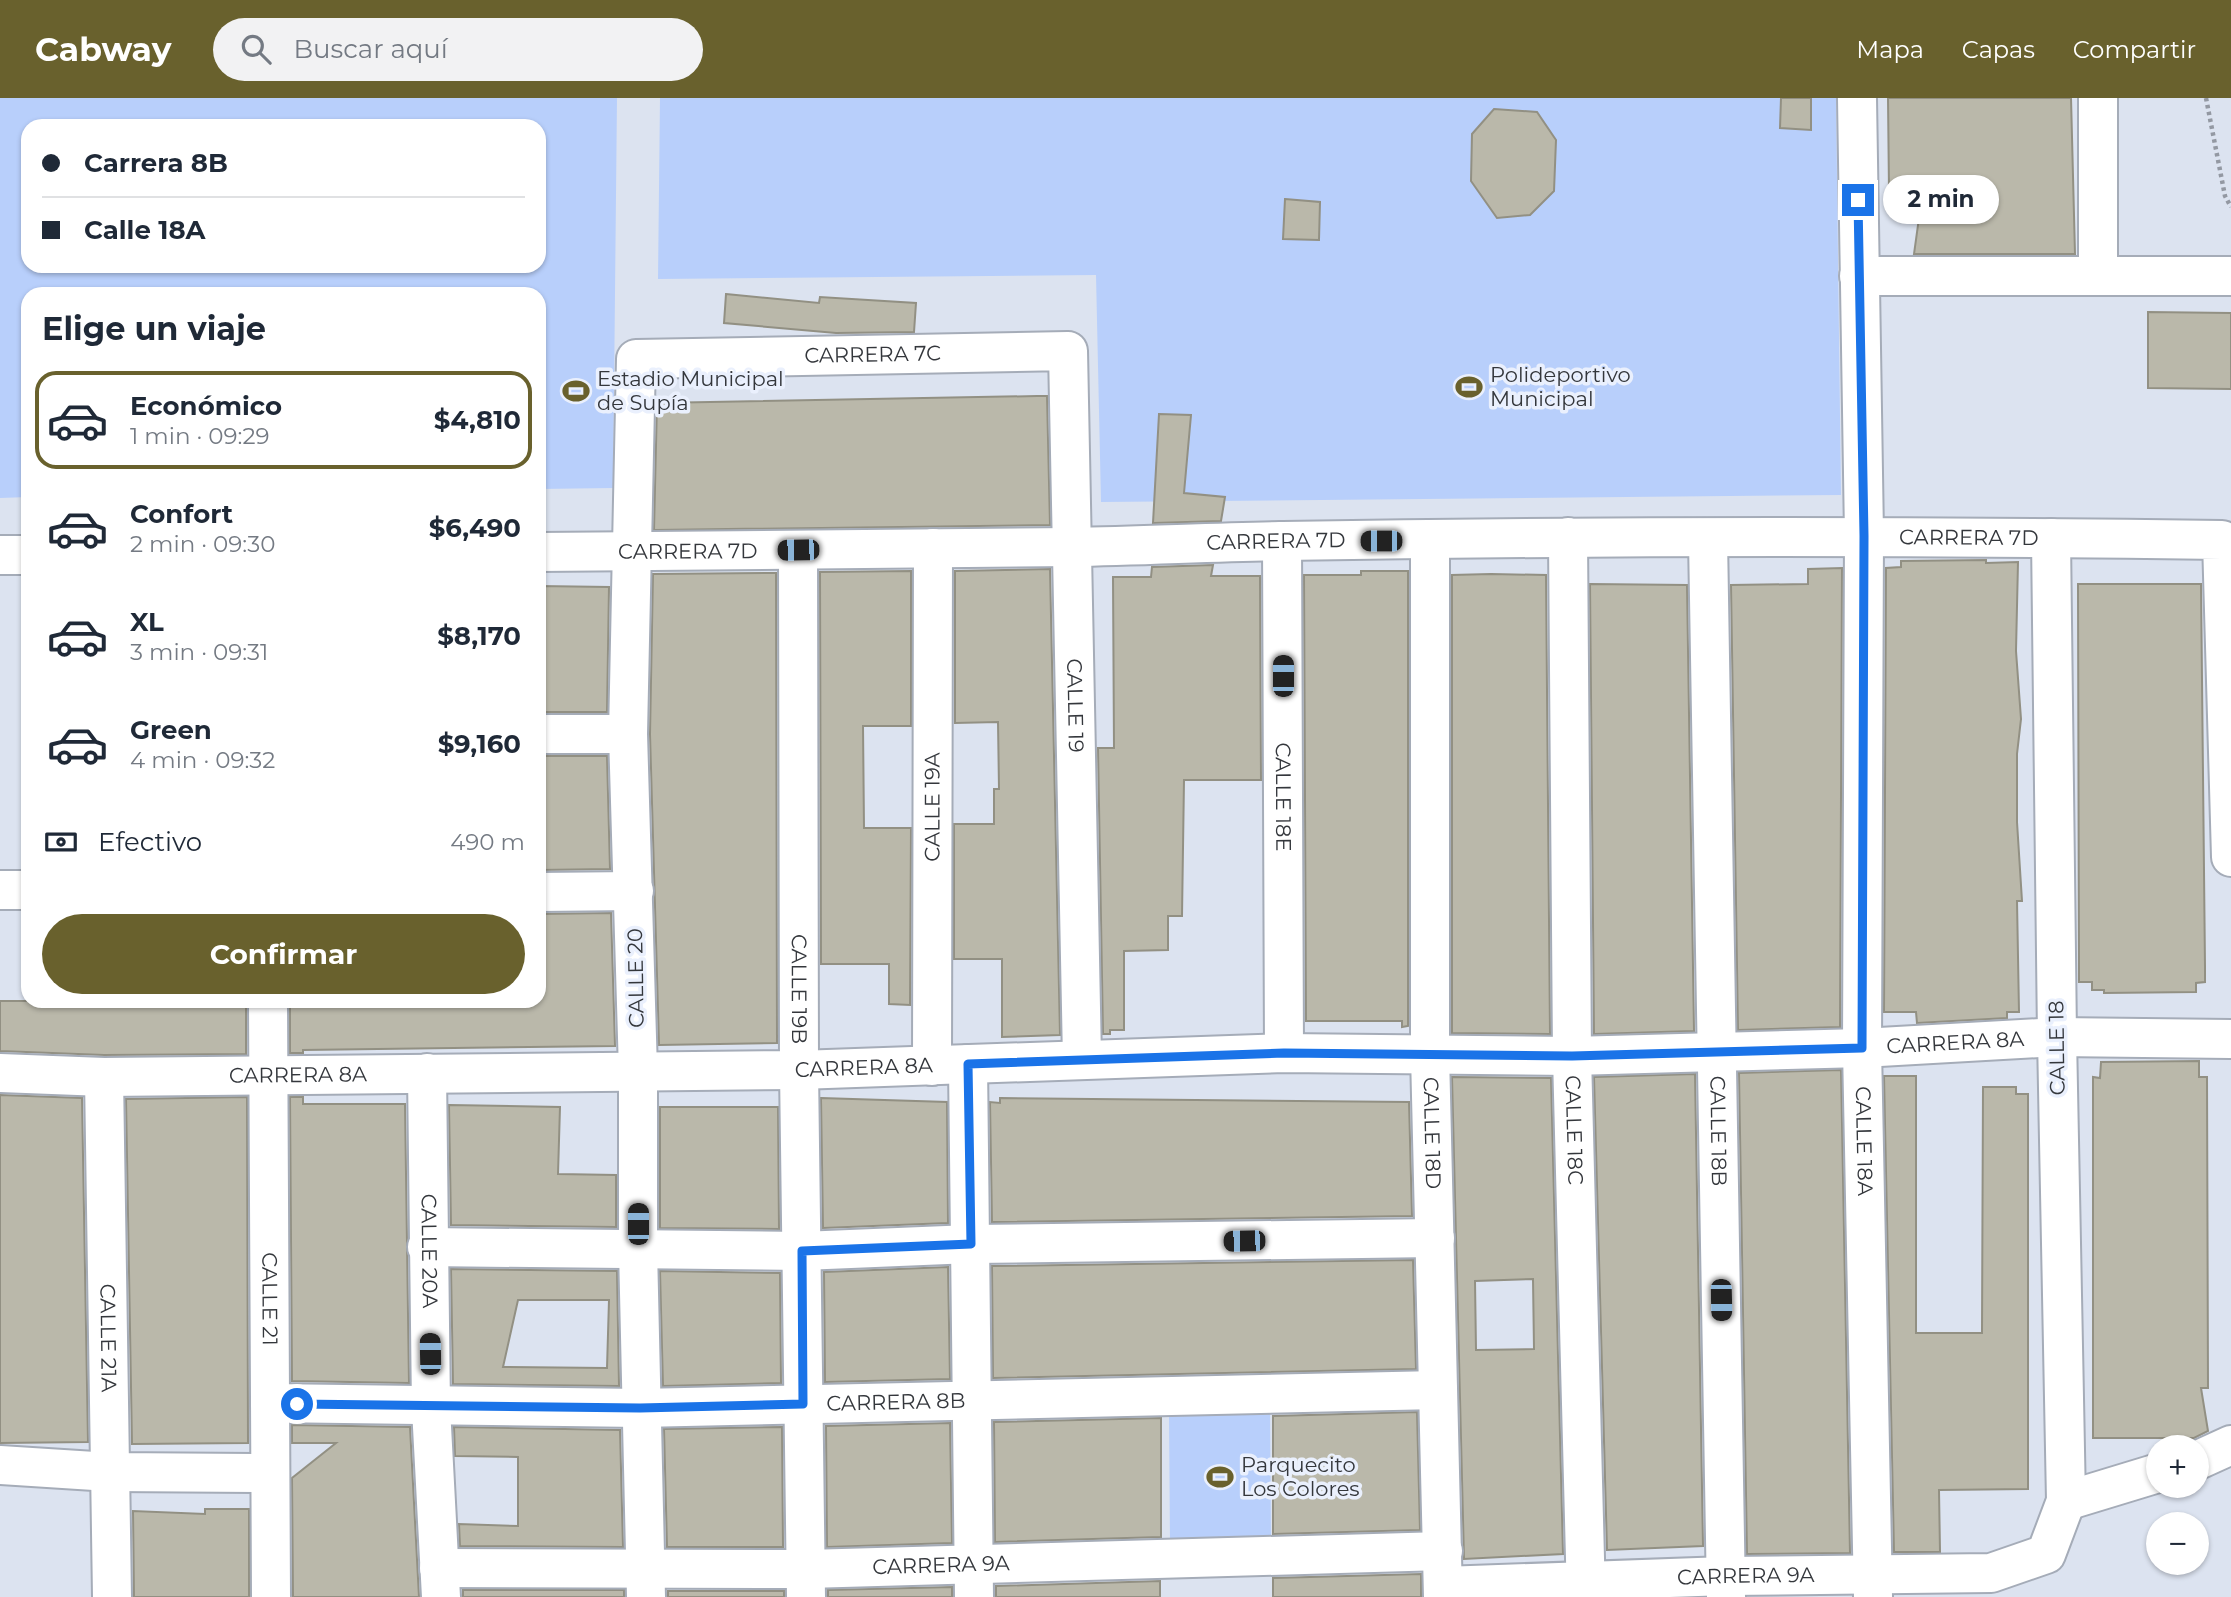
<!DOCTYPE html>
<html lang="es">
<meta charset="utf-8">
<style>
body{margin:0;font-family:Montserrat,sans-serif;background:#f2f2f3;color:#1f2937;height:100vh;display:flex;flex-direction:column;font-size:26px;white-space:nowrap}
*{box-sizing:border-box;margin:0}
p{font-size:23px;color:#747a83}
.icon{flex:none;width:38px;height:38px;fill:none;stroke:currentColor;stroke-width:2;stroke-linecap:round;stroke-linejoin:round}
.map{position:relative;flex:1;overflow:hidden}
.drawer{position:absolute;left:21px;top:189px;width:525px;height:721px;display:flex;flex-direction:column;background:#fff;border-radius:21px;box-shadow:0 2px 5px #0004}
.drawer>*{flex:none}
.guide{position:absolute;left:21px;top:21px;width:525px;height:154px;border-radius:21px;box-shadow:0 2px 5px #0004;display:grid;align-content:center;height:154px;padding:0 21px;background:#fff}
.buttons{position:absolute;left:2146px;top:1337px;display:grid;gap:14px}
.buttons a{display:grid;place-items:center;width:63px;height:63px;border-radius:50%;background:#fff;box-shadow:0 2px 5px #0004;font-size:35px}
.end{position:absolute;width:32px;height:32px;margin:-16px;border:9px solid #1a73e8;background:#fff;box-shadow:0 0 0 4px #fff}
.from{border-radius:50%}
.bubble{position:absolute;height:49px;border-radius:24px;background:#fff;box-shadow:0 2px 5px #0004;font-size:23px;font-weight:700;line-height:49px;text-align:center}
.car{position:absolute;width:21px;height:42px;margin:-21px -10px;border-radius:9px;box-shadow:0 0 5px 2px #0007;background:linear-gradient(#222 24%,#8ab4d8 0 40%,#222 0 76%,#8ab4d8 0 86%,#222 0)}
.guide b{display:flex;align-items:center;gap:24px;height:66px;font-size:26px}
.guide b+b{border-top:2px solid #e0e1e3}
.guide i{width:18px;height:18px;background:#1f2937}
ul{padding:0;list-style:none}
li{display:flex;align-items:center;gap:21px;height:98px;margin:0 14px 10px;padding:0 7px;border:4px solid transparent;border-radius:21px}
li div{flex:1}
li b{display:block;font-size:26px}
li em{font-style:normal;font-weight:700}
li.active{border-color:#69612d}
li>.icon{width:63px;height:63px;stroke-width:1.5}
h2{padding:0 21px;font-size:32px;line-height:84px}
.pay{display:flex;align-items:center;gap:18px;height:77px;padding:0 21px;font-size:26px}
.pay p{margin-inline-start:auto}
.button{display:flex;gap:14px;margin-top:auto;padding:14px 21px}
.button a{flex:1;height:80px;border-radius:42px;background:#69612d;color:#fff;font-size:28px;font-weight:700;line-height:80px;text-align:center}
header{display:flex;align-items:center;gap:42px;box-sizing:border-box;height:98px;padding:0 35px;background:#69612d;color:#fff}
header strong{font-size:33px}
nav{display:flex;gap:38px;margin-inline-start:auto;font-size:24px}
.search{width:490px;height:63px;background:#f2f2f3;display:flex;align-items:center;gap:18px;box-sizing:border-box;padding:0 24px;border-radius:38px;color:#747a83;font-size:26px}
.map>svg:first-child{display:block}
.green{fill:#b8cffb;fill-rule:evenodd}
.building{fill:#bab8aa;stroke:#929083;stroke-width:2;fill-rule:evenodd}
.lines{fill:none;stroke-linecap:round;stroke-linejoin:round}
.minor-casing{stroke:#a5acb8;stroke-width:42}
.path{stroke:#9398a2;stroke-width:4.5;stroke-dasharray:3.5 3.5;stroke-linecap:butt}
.minor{stroke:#fff;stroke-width:38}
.route{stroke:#1a73e8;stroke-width:9}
.labels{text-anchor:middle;stroke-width:7;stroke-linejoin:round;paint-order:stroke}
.street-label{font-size:21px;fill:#34373c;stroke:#eaf0fd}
.poi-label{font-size:21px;fill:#34373c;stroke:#eaf0fd;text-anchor:start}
</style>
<header>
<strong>Cabway</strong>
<div class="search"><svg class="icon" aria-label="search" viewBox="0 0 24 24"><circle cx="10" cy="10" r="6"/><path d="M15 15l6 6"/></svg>Buscar aquí</div>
<nav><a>Mapa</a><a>Capas</a><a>Compartir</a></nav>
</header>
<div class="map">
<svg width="2231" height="1499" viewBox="0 0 2231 1499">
<rect width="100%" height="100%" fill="#dce3f0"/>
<path class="green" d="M0,0H617L613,390L539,391V196H28V399L0,400ZM28,28H539V168H28Z
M660,0H1836L1841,397L1101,404L1096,177L658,181Z
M1270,1313L1271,1442L1170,1445L1169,1316Z"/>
<path class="building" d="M1781,0H1811V32L1780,30Z
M1888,0H2071L2075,156H1914L1923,91L1889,92Z
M1494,11L1537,14L1556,42L1554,93L1530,117L1497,120L1471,83L1472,36Z
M1285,101L1320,104L1319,142L1283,141Z
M726,196L819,205L820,199L916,205L914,234L836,235L724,225Z
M2148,214L2231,215V291L2148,290Z
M1037,298H1047L1050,427L654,432L657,305Z
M1159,316L1191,317L1184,395L1225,399L1221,423L1153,425Z
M1986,462V465L2018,464L2016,553L2021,621L2017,656V724L2022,803H2017L2019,914H2007V920L1917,925L1916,914H1884L1886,470L1901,469V463Z
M1213,467L1211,478H1260L1261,682H1184L1182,818H1168V852L1124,853V932H1110V936H1103L1098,650H1114L1113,479H1151L1152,469Z
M1842,470L1840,929L1738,932L1731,487L1808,486V471Z
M1050,471L1060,937L1002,939V861H954V726H994V691H999L998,624L955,625V473Z
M911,473V628H863L864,730H911L910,907L889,906V866H821L820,474Z
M1361,473H1408V928L1402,929V923H1306L1304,477H1361Z
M776,475L777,945L659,947L650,636L653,476Z
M1491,476L1546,477L1550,936L1452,935V477Z
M1590,486L1687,487L1694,933L1594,936Z
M2078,486H2201L2205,868V884L2196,885V894L2104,895V892H2092V884H2079Z
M539,488L609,489L607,614H539Z
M539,658H607L610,771L539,772Z
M611,815L615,948L303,952V955H290V903H539V816Z
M0,903H246V956L104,957L0,953Z
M2199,963V979H2207L2208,1290H2201L2208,1333L2194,1340H2093V979L2100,980L2101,964Z
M1841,972L1850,1455L1747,1456L1739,975Z
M1695,976L1703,1448L1607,1452L1594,979Z
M1884,978H1916V1235H1982L1983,989H2016V996H2028V1391L1939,1392L1940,1454H1894Z
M1452,979L1551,980L1563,1456L1464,1461ZM1533,1181L1534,1251L1476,1252L1475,1183Z
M0,997L82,1000L88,1344L0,1345Z
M247,999L248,1345L132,1346L126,1001Z
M290,999H303V1006H405L409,1285L292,1283Z
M821,1000L947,1004L948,1125L823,1130Z
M1000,1000L1409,1004L1412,1118L992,1124L990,1004L1000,1005Z
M449,1007L560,1009L558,1076L616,1077V1129L451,1127Z
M660,1009H778L779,1131L660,1130Z
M1413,1162L1416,1271L993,1280L992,1168Z
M948,1169L950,1281L825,1284L824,1174Z
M451,1171L617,1173L619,1288L453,1286ZM518,1202H609L607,1270L503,1269Z
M660,1173L780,1175L781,1285L663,1288Z
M1417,1314L1420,1432L1273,1436V1318Z
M1161,1320V1439L995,1444L994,1324Z
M950,1325L952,1445L827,1449L826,1328Z
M292,1327L410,1329L419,1499H293L292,1380L336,1345H292Z
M454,1329L620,1332L623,1449L460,1448L459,1426L518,1428V1359L455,1358Z
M782,1329L783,1449H667L664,1331Z
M205,1411H249V1499H134L133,1413L205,1416Z
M1421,1476V1499H1273V1480Z
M1160,1483V1499H996V1488Z
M952,1489V1499H828V1492Z
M463,1492H624V1499H463Z
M668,1493H784V1499H668Z"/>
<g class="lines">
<g class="minor-casing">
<g id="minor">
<path id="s1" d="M1857,0L1864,437L1862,950L1873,1499"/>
<path d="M2098,0V177"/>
<path d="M1859,178H2231"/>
<path id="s2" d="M1568,439L1572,958L1586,1499"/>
<path id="s3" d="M1708,441L1726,1499"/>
<path id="s4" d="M1282,443L1284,955"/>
<path id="s5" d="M1430,443V956L1443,1499"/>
<path id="s6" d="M798,452L799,972L806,1499"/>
<path id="s7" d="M539,454C716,454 894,452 1072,449C1142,448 1213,444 1283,443C1596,438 1909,438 2222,442L2231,759"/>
<path d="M0,457H28"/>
<path d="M539,636H628"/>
<path d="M0,792H28"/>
<path d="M539,794L634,793"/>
<path id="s8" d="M268,903L271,1499"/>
<path d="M968,966L974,1499"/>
<path id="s9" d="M932,968L933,450"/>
<path id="s10" d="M0,975L104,979L799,972L1284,955L1572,958L1862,950L2057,939L2231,941"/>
<path id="s11" d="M427,975L431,1310L441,1499"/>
<path id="s12" d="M104,979L112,1499"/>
<path d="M427,1149L802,1153L971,1146L1435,1140"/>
<path id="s13" d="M270,1305L640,1310L1438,1292"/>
<path d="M2196,1363L2231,1347"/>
<path d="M0,1367L110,1374L270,1375"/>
<path d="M2066,1403L2158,1375"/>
<path id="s14" d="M439,1470L807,1471L1443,1453"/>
<path id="s15" d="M1443,1488L1726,1478L1991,1475L2046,1456L2066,1403L2057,939L2051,440"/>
<path id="s16" d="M646,1499L638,1151V973L628,636L636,261L1068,253L1082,961"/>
</g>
</g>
<path class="path" d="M2206,0L2225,98L2231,109"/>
<use href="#minor" class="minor"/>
</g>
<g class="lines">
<path class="route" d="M297,1306L640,1310L803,1306L802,1153L971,1146L968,966L1284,955L1572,958L1862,950L1864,438L1858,102"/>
</g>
<defs>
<g id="stadium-bare" transform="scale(2.1)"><path d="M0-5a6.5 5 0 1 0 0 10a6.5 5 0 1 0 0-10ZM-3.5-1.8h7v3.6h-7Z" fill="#69612d" stroke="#eaf0fd" stroke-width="2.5" paint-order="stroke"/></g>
</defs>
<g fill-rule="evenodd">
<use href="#stadium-bare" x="1469" y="289"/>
<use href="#stadium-bare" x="576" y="293"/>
<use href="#stadium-bare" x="1220" y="1379"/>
</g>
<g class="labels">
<g class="street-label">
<text dy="7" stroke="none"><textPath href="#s16" startOffset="1475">CARRERA 7C</textPath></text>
<text dy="7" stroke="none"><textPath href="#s7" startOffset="1430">CARRERA 7D</textPath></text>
<text dy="7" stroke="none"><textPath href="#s7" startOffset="737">CARRERA 7D</textPath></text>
<text dy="7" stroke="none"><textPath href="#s7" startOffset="149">CARRERA 7D</textPath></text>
<text dy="7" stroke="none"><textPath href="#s16" startOffset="2025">CALLE 19</textPath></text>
<text dy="7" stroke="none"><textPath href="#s4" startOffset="256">CALLE 18E</textPath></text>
<text dy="7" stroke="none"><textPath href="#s9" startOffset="259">CALLE 19A</textPath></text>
<text transform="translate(636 880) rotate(-91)" y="7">CALLE 20</text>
<text dy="7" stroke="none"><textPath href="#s6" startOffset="439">CALLE 19B</textPath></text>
<text dy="7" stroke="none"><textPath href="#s10" startOffset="1956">CARRERA 8A</textPath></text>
<text transform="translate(2057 950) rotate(-91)" y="7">CALLE 18</text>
<text dy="7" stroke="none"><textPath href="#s10" startOffset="864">CARRERA 8A</textPath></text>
<text dy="7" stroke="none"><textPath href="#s10" startOffset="298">CARRERA 8A</textPath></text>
<text dy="7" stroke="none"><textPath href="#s2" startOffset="593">CALLE 18C</textPath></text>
<text dy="7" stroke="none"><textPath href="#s3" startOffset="592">CALLE 18B</textPath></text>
<text dy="7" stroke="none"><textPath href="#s5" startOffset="592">CALLE 18D</textPath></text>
<text dy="7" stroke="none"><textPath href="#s1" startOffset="1043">CALLE 18A</textPath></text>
<text dy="7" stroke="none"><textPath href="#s11" startOffset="178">CALLE 20A</textPath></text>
<text dy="7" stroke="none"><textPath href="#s8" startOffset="298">CALLE 21</textPath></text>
<text dy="7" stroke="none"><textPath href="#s12" startOffset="261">CALLE 21A</textPath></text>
<text dy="7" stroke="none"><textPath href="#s13" startOffset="626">CARRERA 8B</textPath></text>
<text dy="7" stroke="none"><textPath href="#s14" startOffset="502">CARRERA 9A</textPath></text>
<text dy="7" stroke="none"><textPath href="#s15" startOffset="303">CARRERA 9A</textPath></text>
</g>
<g class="poi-label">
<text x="1490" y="284">Polideportivo<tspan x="1490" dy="24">Municipal</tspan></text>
<text x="597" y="288">Estadio Municipal<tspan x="597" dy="24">de Supía</tspan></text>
<text x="1241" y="1374">Parquecito<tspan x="1241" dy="24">Los Colores</tspan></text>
</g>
</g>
</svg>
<div class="buttons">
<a>+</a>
<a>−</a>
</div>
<i class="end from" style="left:297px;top:1306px"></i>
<i class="end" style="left:1858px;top:102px"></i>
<div class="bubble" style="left:1883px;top:77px;width:116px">2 min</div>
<i class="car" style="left:1381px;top:443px;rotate:270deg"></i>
<i class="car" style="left:798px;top:452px;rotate:269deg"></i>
<i class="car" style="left:1283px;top:578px;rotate:0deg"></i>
<i class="car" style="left:638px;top:1126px;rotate:0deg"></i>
<i class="car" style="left:1244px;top:1143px;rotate:269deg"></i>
<i class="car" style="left:1721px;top:1202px;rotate:179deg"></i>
<i class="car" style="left:430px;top:1256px;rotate:359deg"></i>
<div class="guide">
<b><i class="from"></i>Carrera 8B</b>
<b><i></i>Calle 18A</b>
</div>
<section class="drawer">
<h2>Elige un viaje</h2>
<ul>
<li class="active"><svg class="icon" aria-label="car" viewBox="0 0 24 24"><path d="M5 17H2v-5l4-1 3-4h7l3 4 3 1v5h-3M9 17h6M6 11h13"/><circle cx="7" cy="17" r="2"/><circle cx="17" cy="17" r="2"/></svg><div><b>Económico</b><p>1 min · 09:29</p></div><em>$4,810</em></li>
<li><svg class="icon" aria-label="car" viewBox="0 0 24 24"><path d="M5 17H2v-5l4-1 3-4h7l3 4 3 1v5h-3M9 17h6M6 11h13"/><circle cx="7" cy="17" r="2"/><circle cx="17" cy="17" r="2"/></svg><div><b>Confort</b><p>2 min · 09:30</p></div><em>$6,490</em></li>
<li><svg class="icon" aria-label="car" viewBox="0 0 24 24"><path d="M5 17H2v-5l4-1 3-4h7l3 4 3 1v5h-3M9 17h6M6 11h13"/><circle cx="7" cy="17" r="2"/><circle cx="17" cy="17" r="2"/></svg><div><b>XL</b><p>3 min · 09:31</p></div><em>$8,170</em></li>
<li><svg class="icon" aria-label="car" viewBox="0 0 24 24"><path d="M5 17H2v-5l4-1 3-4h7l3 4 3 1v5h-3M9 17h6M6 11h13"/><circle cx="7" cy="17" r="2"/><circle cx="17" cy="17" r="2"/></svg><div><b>Green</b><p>4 min · 09:32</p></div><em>$9,160</em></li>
</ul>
<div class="pay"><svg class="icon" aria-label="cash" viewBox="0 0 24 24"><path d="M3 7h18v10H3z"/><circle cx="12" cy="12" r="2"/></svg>Efectivo<p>490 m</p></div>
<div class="button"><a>Confirmar</a></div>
</section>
</div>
